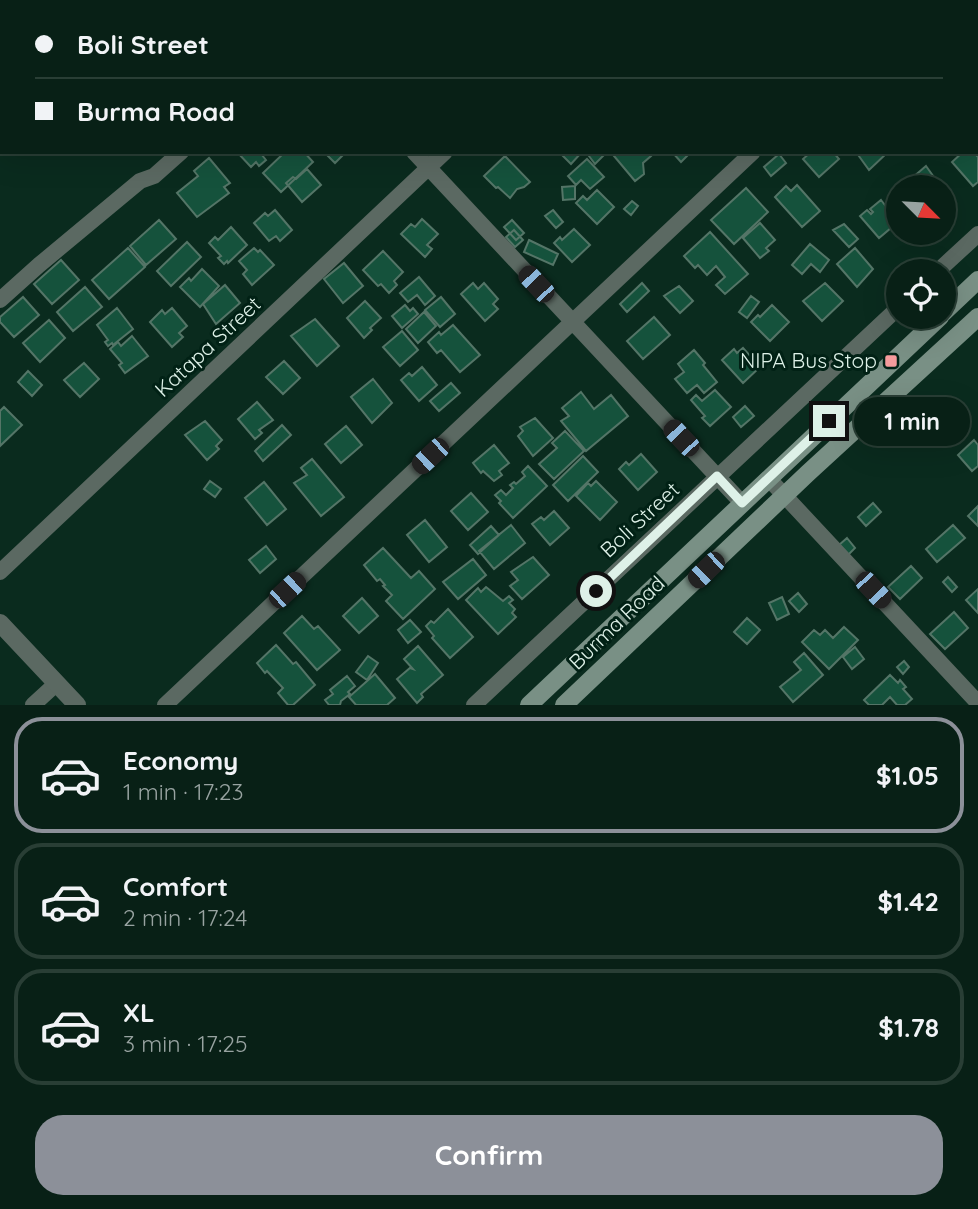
<!DOCTYPE html>
<meta charset="utf-8">
<style>
body{margin:0;font-family:Quicksand,sans-serif;background:#11281f;color:#f1f3f6;height:100vh;display:flex;flex-direction:column;font-size:26px;white-space:nowrap}
*{box-sizing:border-box;margin:0}
p{font-size:23px;color:#98a3a1}
.icon{flex:none;width:38px;height:38px;fill:none;stroke:currentColor;stroke-width:2;stroke-linecap:round;stroke-linejoin:round}
.map{position:relative;height:705px;overflow:hidden}
.drawer{display:flex;flex-direction:column;background:#082016;flex:1}
.drawer>*{flex:none}
.top-card{position:absolute;left:0px;top:0px;width:978px;height:154px;box-shadow:0 7px 28px #0002,0 0 0 2px #293e35;display:grid;align-content:center;height:154px;padding:0 35px;background:#082016}
.needle{width:46px;rotate:114deg}
.tools{position:absolute;left:886px;top:175px;display:grid;gap:14px}
.tools a{display:grid;place-items:center;width:70px;height:70px;border-radius:50%;background:#082016;box-shadow:0 7px 28px #0002,0 0 0 2px #293e35;font-size:35px}
.end{position:absolute;width:32px;height:32px;margin:-16px;border:9px solid #def1e8;background:#111;box-shadow:0 0 0 4px #111}
.from{border-radius:50%}
.bubble{position:absolute;height:49px;border-radius:24px;background:#082016;box-shadow:0 7px 28px #0002,0 0 0 2px #293e35;font-size:23px;font-weight:700;line-height:49px;text-align:center}
.car{position:absolute;width:21px;height:42px;margin:-21px -10px;border-radius:9px;box-shadow:0 0 5px 2px #0007;background:linear-gradient(#222 24%,#8ab4d8 0 40%,#222 0 76%,#8ab4d8 0 86%,#222 0)}
.top-card b{display:flex;align-items:center;gap:24px;height:66px;font-size:26px}
.top-card b+b{border-top:2px solid #293e35}
.top-card i{width:18px;height:18px;background:#f1f3f6}
ul{padding:12px 0 0;list-style:none}
li{display:flex;align-items:center;gap:21px;height:116px;margin:0 14px 10px;padding:0 21px;border:4px solid #293e35;border-radius:28px}
li div{flex:1}
li b{display:block;font-size:26px}
li em{font-style:normal;font-weight:700}
li.current{border-color:#8c9099}
li>.icon{width:63px;height:63px;stroke-width:1.5}
.cta{display:flex;gap:14px;margin-top:auto;padding:14px 35px}
.cta a{flex:1;height:80px;border-radius:28px;background:#8c9099;color:#fff;font-size:28px;font-weight:700;line-height:80px;text-align:center}
.map>svg:first-child{display:block}
.building{fill:#15523c;stroke:#547567;stroke-width:2}
.lines{fill:none;stroke-linecap:round;stroke-linejoin:round}
.minor{stroke:#5b6962;stroke-width:16}
.tertiary{stroke:#5b6962;stroke-width:18}
.secondary{stroke:#799085;stroke-width:18}
.route{stroke:#def1e8;stroke-width:9}
.poi-dot{fill:#f59b9c;stroke:#012115;stroke-width:2.5}
.labels{text-anchor:middle;stroke-width:6;stroke-linejoin:round;paint-order:stroke}
.street-label{font-size:21px;fill:#def1e8;stroke:#012115}
.poi-label{font-size:21px;fill:#def1e8;stroke:#012115;text-anchor:end}
</style>
<div class="map">
<svg width="978" height="705" viewBox="0 0 978 705">
<rect width="100%" height="100%" fill="#0a2b1e"/>
<path class="building" d="M237,152H265L262,155L266,160L259,166L256,162L251,167Z
M285,152H304L313,162L281,192L263,173Z
M324,152H346L335,163Z
M559,152H580L581,153L571,164Z
M586,152H601L604,155L595,164Z
M618,152H648L651,156L643,163L644,174L635,181L614,156Z
M672,152H691L681,162Z
M811,152H833L839,159L819,177L803,159Z
M856,152H886L887,153L869,170Z
M963,152L965,154L973,152L978,157V182L973,186L952,162Z
M779,154L786,163L771,176L764,167Z
M505,156L530,182L524,187L517,189L510,198L498,187L496,188L484,176Z
M209,158L230,183L224,187L229,193L197,217L177,193L198,176L194,171Z
M587,159L604,177L590,189L581,180L576,185L568,176Z
M926,166L941,187H908L905,184Z
M307,169L321,185L302,202L286,183L293,177L296,179Z
M797,185L820,211L802,227L775,197L786,186L791,191Z
M575,186V199L563,200L562,187Z
M746,188L768,212L734,244L711,220Z
M597,190L614,207L597,224L576,203L583,196L587,200Z
M881,200L898,222L879,238L860,216L867,210L871,214L873,212L870,209Z
M632,201L638,206L631,215L624,209Z
M275,210L292,230L280,241L276,236L269,241L254,223L265,213L268,216Z
M553,210L563,222L556,228L545,216Z
M422,219L438,234L427,245L432,249L425,257L401,234L411,224L415,227Z
M159,220L176,239L146,265L130,246Z
M512,220L524,233L516,240L504,227Z
M760,223L775,240L766,248L769,251L760,258L743,238Z
M844,224L858,239L849,247L833,230Z
M231,227L247,245L228,263L227,261L224,264L218,258L221,256L209,243L215,237L218,240Z
M574,229L590,245L572,262L554,243L560,237L562,240Z
M514,230L523,240L515,247L506,237Z
M710,232L748,274L725,294L716,285L725,277L716,266L707,275L698,265L695,268L684,256Z
M529,240L558,254L553,265L524,252Z
M187,242L201,257L171,286L157,271Z
M810,244L829,260L820,272L811,264L802,274L792,265Z
M128,248L145,267L109,299L92,280Z
M254,248L258,252L260,250L274,265L252,285L243,274L247,270L239,261Z
M855,248L873,269L857,287L837,264Z
M383,251L403,272L394,281L397,285L389,293L381,284L378,286L363,270Z
M61,260L79,280L52,304L34,284Z
M344,263L363,286L343,303L324,279Z
M202,269L219,286L200,307L180,287L189,278L191,281Z
M419,277L435,296L425,305L417,295L408,302L400,293Z
M473,283L478,289L484,283L498,299L493,304L498,309L485,321L461,294Z
M642,283L649,291L627,312L620,304Z
M825,283L843,301L822,321L803,301Z
M225,285L240,303L216,324L203,304Z
M679,286L693,301L680,313L664,296Z
M85,287L102,307L73,331L57,312Z
M751,296L759,302L747,318L739,312Z
M23,297L39,315L14,337L0,322V317Z
M441,297L455,314L440,327L425,310Z
M365,301L381,318L370,328L372,330L364,338L347,318Z
M405,305L410,311L413,308L418,314L402,328L392,316Z
M772,305L789,322L770,341L751,322L758,315L760,317Z
M117,308L133,329L113,345L112,343L108,346L105,342L108,340L97,325Z
M172,308L187,326L179,333L183,337L172,347L150,322L162,310L165,314Z
M424,312L436,326L418,343L406,329Z
M654,317L670,335L643,359L627,341Z
M315,319L339,346L317,366L291,336Z
M49,320L65,338L40,362L23,343Z
M453,325L480,355L460,372L441,350L437,353L428,342L439,332L441,335Z
M402,331L418,350L400,366L383,347Z
M132,336L148,356L125,373L119,365L122,363L110,349L118,342L121,346Z
M743,348L760,367L743,383L722,360L734,349L737,353Z
M694,350L705,363L703,365L717,382L704,393L697,385L687,393L675,379L684,372L678,364Z
M284,361L300,378L283,394L266,377Z
M84,363L99,379L80,397L64,380Z
M422,367L437,385L419,401L401,380L409,373L412,376Z
M28,371L42,385L32,396L18,382Z
M373,379L392,403L372,423L351,397Z
M451,383L460,393L439,411L430,401Z
M715,390L731,407L710,426L702,418L705,416L691,400L696,395L702,401Z
M581,392L594,409L611,395L628,416L586,451L561,421L569,416L562,408Z
M257,402L273,420L259,430L262,433L255,439L238,419Z
M745,406L754,416L741,427L733,417Z
M4,407L22,425L0,446V411Z
M535,418L553,438L533,456L518,436L523,431L520,427Z
M205,421L222,440L216,446L219,449L207,460L185,435Z
M919,423L929,433L920,441L911,431Z
M282,425L291,435L263,461L255,451Z
M346,426L362,445L341,463L325,444Z
M565,431L584,451L554,479L539,464L557,448L552,443Z
M974,440L978,445V466L972,471L958,455Z
M494,445L509,463L499,471L502,475L494,481L483,471L481,473L473,463Z
M641,454L657,472L638,490L619,469L626,462L629,465Z
M583,456L598,472L568,501L553,485Z
M312,459L344,497L321,516L294,483L307,475L301,468Z
M528,466L547,486L513,518L499,503L501,501L495,495L501,490L506,495L513,488L510,485L514,482L516,484L525,476L522,472Z
M210,481L221,489L215,497L204,489Z
M596,481L617,502L600,520L576,496L588,483L591,486Z
M264,482L286,509L267,525L245,498Z
M471,493L488,512L468,530L451,511Z
M873,503L881,512L866,526L858,517Z
M978,506V526L968,516Z
M554,511L569,528L550,545L532,524L541,517L544,520Z
M425,520L447,547L429,562L407,535Z
M511,525L525,543L494,569L479,551Z
M953,525L965,538L937,562L926,549Z
M491,526L499,535L478,554L470,545Z
M847,538L855,548L848,555L839,545Z
M266,546L276,559L260,573L249,560Z
M383,548L411,578L419,571L435,589L403,619L386,601L392,595L383,586L385,585L380,579L377,581L364,565Z
M533,557L549,575L522,599L510,586L518,580L511,572Z
M473,559L486,575L458,599L443,582Z
M911,566L922,578L900,599L888,587Z
M948,577L957,587L952,592L943,582Z
M486,587L503,601L509,596L513,600L509,603L515,609L512,613L516,617L498,634L466,600L478,588L481,592Z
M978,589V613L966,600Z
M798,593L807,604L799,612L789,601Z
M782,597L789,614L777,620L769,603Z
M362,598L378,616L359,633L343,616Z
M448,609L473,637L450,658L432,638L434,636L426,626L431,621L434,623Z
M954,612L968,628L945,649L930,634Z
M302,616L314,629L318,626L340,650L317,670L284,633Z
M747,618L760,630L747,644L734,632Z
M410,620L421,632L408,643L398,630Z
M844,627L858,640L829,669L802,642L814,630L820,635L825,630L833,638Z
M276,645L293,664L296,662L315,685L293,705H288L278,693L283,688L267,671L265,673L257,663Z
M418,646L443,675L421,694L423,697L417,703L397,679L410,668L413,669L404,659Z
M855,647L864,659L852,669L843,657Z
M804,653L823,675L793,702L780,687L801,670L794,662Z
M368,656L378,663L367,680L356,672Z
M904,661L909,667L903,674L897,667Z
M375,674L395,698L387,705H356L349,697Z
M890,675L898,683L900,680L906,687L903,689L912,699L905,705H897L890,697L882,705H869L864,700Z
M347,676L355,686L348,692L350,694L341,701L340,705H329L325,700L333,694L330,690Z"/>
<g class="lines">
<path class="minor" d="M350,2L352,0
M604,2L606,0
M913,2L915,0
M414,152L742,503
M938,271L978,234
M0,300L39,265L140,181L154,176L181,152
M769,479L978,703
M0,572L445,152
M33,705L57,683
M165,705L753,152
M474,705L898,308"/>
<path class="tertiary" d="M0,623L77,705"/>
<path class="secondary" d="M943,313L978,280
M529,705L940,317
M564,705L808,473L978,317"/>
</g>
<g class="lines">
<path class="route" d="M596,591L717,476L742,503L829,421"/>
</g>
<rect class="poi-dot" x="884" y="354" width="14" height="14" rx="3.5"/>
<g class="labels">
<g class="street-label">
<text transform="translate(208 347) rotate(-43)" y="7">Katapa Street</text>
<text transform="translate(640 520) rotate(-43)" y="7">Boli Street</text>
<text transform="translate(617 623) rotate(-44)" y="7">Burma Road</text>
</g>
<g class="poi-label">
<text x="877" y="368">NIPA Bus Stop</text>
</g>
</g>
</svg>
<div class="tools">
<a><svg class="needle" viewBox="-14 -14 28 28"><path d="M0-13l5 13h-10z" fill="#e53935"/><path d="M0 13l5-13h-10z" fill="#98a3a1"/></svg></a>
<a><svg class="icon" aria-label="locate" viewBox="0 0 24 24"><circle cx="12" cy="12" r="6"/><path d="M12 2v4M12 18v4M2 12h4M18 12h4"/></svg></a>
</div>
<i class="end from" style="left:596px;top:591px"></i>
<i class="end" style="left:829px;top:421px"></i>
<div class="bubble" style="left:854px;top:397px;width:116px">1 min</div>
<i class="car" style="left:536px;top:284px;rotate:317deg"></i>
<i class="car" style="left:681px;top:438px;rotate:317deg"></i>
<i class="car" style="left:430px;top:456px;rotate:227deg"></i>
<i class="car" style="left:706px;top:570px;rotate:226deg"></i>
<i class="car" style="left:287px;top:590px;rotate:47deg"></i>
<i class="car" style="left:873px;top:590px;rotate:137deg"></i>
<div class="top-card">
<b><i class="from"></i>Boli Street</b>
<b><i></i>Burma Road</b>
</div>
</div>
<section class="drawer">
<ul>
<li class="current"><svg class="icon" aria-label="car" viewBox="0 0 24 24"><path d="M5 17H2v-5l4-1 3-4h7l3 4 3 1v5h-3M9 17h6M6 11h13"/><circle cx="7" cy="17" r="2"/><circle cx="17" cy="17" r="2"/></svg><div><b>Economy</b><p>1 min · 17:23</p></div><em>$1.05</em></li>
<li><svg class="icon" aria-label="car" viewBox="0 0 24 24"><path d="M5 17H2v-5l4-1 3-4h7l3 4 3 1v5h-3M9 17h6M6 11h13"/><circle cx="7" cy="17" r="2"/><circle cx="17" cy="17" r="2"/></svg><div><b>Comfort</b><p>2 min · 17:24</p></div><em>$1.42</em></li>
<li><svg class="icon" aria-label="car" viewBox="0 0 24 24"><path d="M5 17H2v-5l4-1 3-4h7l3 4 3 1v5h-3M9 17h6M6 11h13"/><circle cx="7" cy="17" r="2"/><circle cx="17" cy="17" r="2"/></svg><div><b>XL</b><p>3 min · 17:25</p></div><em>$1.78</em></li>
</ul>
<div class="cta"><a>Confirm</a></div>
</section>
